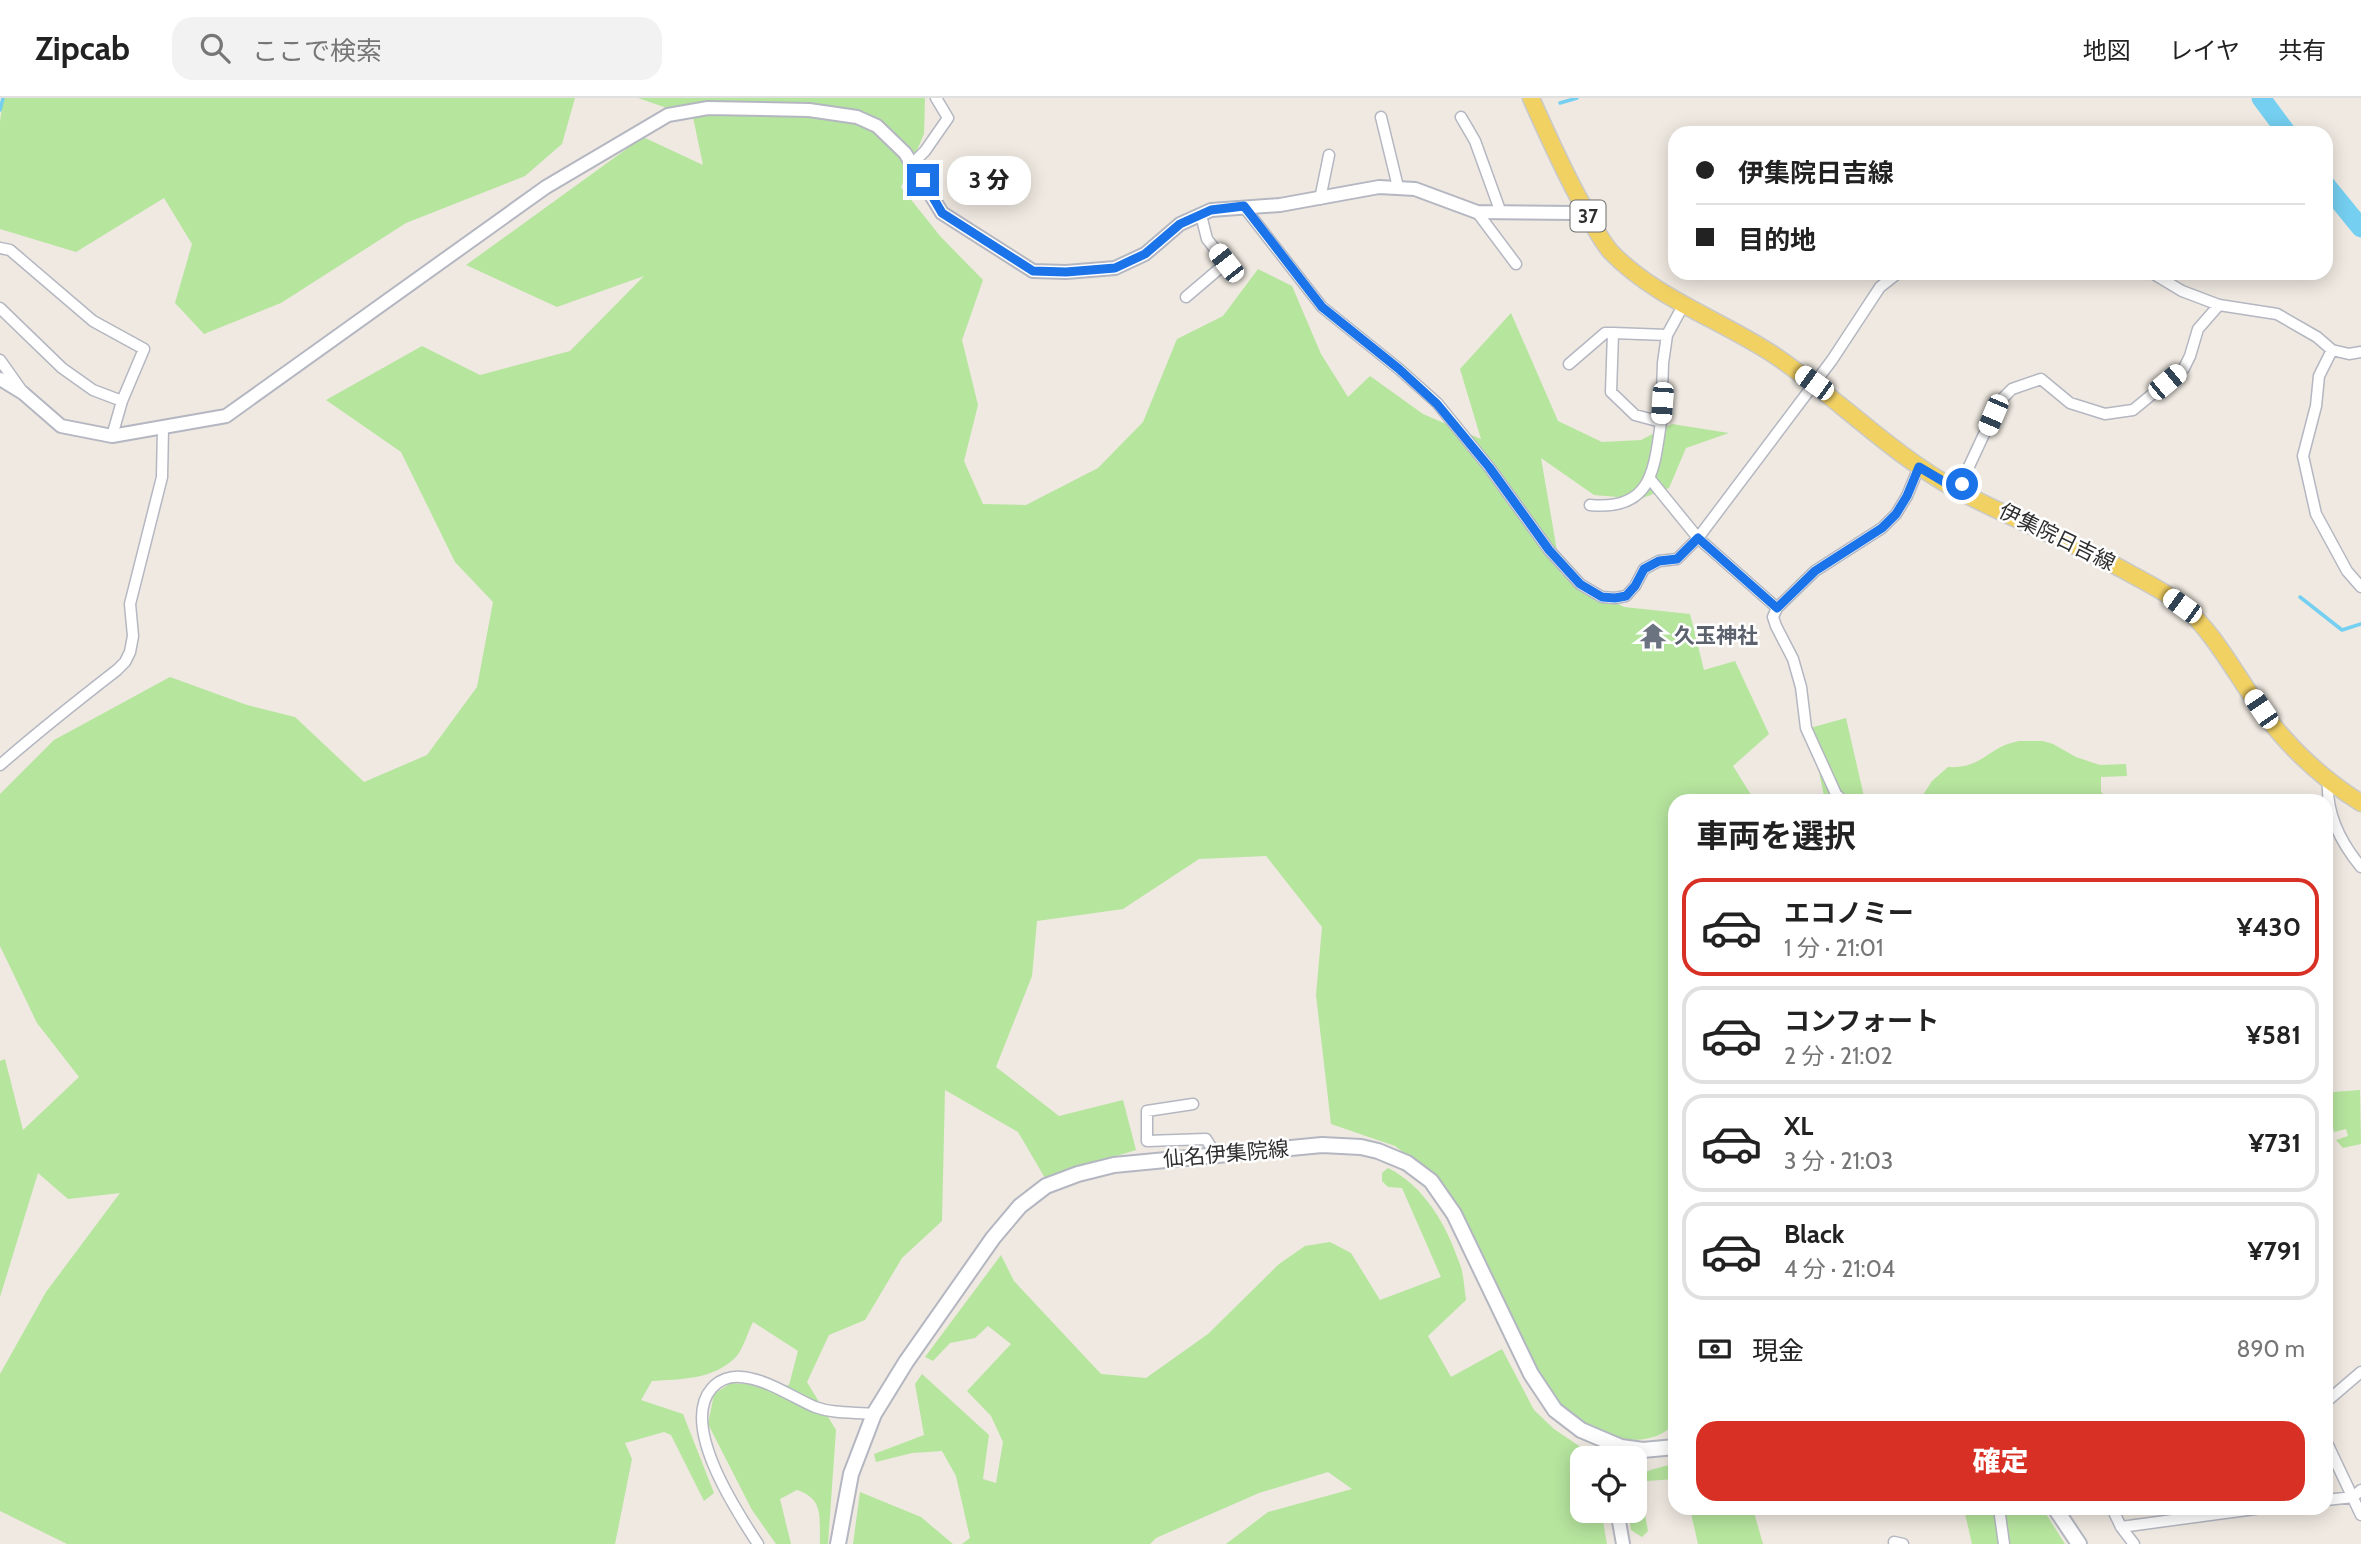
<!DOCTYPE html>
<html lang="ja">
<meta charset="utf-8">
<style>
body{margin:0;font-family:Cabin,"Noto Sans JP",sans-serif;background:#f2f2f2;color:#222;height:100vh;display:flex;flex-direction:column;font-size:26px;white-space:nowrap}
*{box-sizing:border-box;margin:0}
p{font-size:23px;color:#767676}
.icon{flex:none;width:38px;height:38px;fill:none;stroke:currentColor;stroke-width:2;stroke-linecap:round;stroke-linejoin:round}
.map{position:relative;flex:1;overflow:hidden}
.details{position:absolute;left:1668px;top:696px;width:665px;height:721px;display:flex;flex-direction:column;background:#fff;border-radius:21px;box-shadow:0 4px 18px #0003}
.details>*{flex:none}
.guide{position:absolute;left:1668px;top:28px;width:665px;height:154px;border-radius:21px;box-shadow:0 4px 18px #0003;display:grid;align-content:center;height:154px;padding:0 28px;background:#fff}
.tools{position:absolute;left:1570px;top:1348px;display:grid;gap:14px}
.tools a{display:grid;place-items:center;width:77px;height:77px;border-radius:14px;background:#fff;box-shadow:0 4px 18px #0003;font-size:35px}
.end{position:absolute;width:32px;height:32px;margin:-16px;border:9px solid #1a73e8;background:#fff;box-shadow:0 0 0 4px #fff}
.from{border-radius:50%}
.bubble{position:absolute;height:49px;border-radius:21px;background:#fff;box-shadow:0 4px 18px #0003;font-size:23px;font-weight:800;line-height:49px;text-align:center}
.car{position:absolute;width:21px;height:42px;margin:-21px -10px;border-radius:9px;box-shadow:0 0 5px 2px #0007;background:linear-gradient(#fff 24%,#345 0 40%,#fff 0 76%,#345 0 86%,#fff 0)}
.guide b{display:flex;align-items:center;gap:24px;height:66px;font-size:26px}
.guide b+b{border-top:2px solid #e0e0e0}
.guide i{width:18px;height:18px;background:#222}
ul{padding:0;list-style:none}
li{display:flex;align-items:center;gap:21px;height:98px;margin:0 14px 10px;padding:0 14px;border:4px solid #e0e0e0;border-radius:21px}
li div{flex:1}
li b{display:block;font-size:26px}
li em{font-style:normal;font-weight:800}
li.on{border-color:#d93025}
li>.icon{width:63px;height:63px;stroke-width:1.5}
h2{padding:0 28px;font-size:32px;line-height:84px}
.pay{display:flex;align-items:center;gap:18px;height:77px;padding:0 28px;font-size:26px}
.pay p{margin-inline-start:auto}
.primary-button{display:flex;gap:14px;margin-top:auto;padding:14px 28px}
.primary-button a{flex:1;height:80px;border-radius:21px;background:#d93025;color:#fff;font-size:28px;font-weight:800;line-height:80px;text-align:center}
header{display:flex;align-items:center;gap:42px;box-sizing:border-box;height:98px;padding:0 35px;background:#fff;border-bottom:2px solid #e0e0e0}
header strong{font-size:33px}
nav{display:flex;gap:38px;margin-inline-start:auto;font-size:24px}
.search{width:490px;height:63px;background:#f2f2f2;display:flex;align-items:center;gap:18px;box-sizing:border-box;padding:0 24px;border-radius:21px;color:#767676;font-size:26px}
.map>svg:first-child{display:block}
.green{fill:#b6e59e}
.lines{fill:none;stroke-linecap:round;stroke-linejoin:round}
.stream{stroke:#75cff0;stroke-width:3.5}
.river{stroke:#75cff0;stroke-width:19}
.minor-casing{stroke:#b4b7c1;stroke-width:13}
.tertiary-casing{stroke:#b4b7c1;stroke-width:16}
.secondary-casing{stroke:#b4b7c1;stroke-width:18}
.primary-casing{stroke:#c9c9c9;stroke-width:19}
.minor{stroke:#fff;stroke-width:10}
.tertiary{stroke:#fff;stroke-width:12}
.secondary{stroke:#fff;stroke-width:14}
.primary{stroke:#f2d163;stroke-width:16}
.route{stroke:#1a73e8;stroke-width:9}
.labels{text-anchor:middle;stroke-width:5;stroke-linejoin:round;paint-order:stroke}
.shield{fill:#fff;stroke:#6d6d6d;stroke-width:2}
.shield-label{font-size:19px;font-weight:bold;fill:#2e2e2e}
.street-label{font-size:21px;fill:#2e2e2e;stroke:#fff}
.worship-label{font-size:21px;font-weight:bold;fill:#5b616d;stroke:#fff;text-anchor:start}
</style>
<header>
<strong>Zipcab</strong>
<div class="search"><svg class="icon" aria-label="search" viewBox="0 0 24 24"><circle cx="10" cy="10" r="6"/><path d="M15 15l6 6"/></svg>ここで検索</div>
<nav><a>地図</a><a>レイヤ</a><a>共有</a></nav>
</header>
<div class="map">
<svg width="2361" height="1446" viewBox="0 0 2361 1446">
<rect width="100%" height="100%" fill="#efe9e1"/>
<path class="green" d="M3,0H575L562,46L525,78L406,125L281,205L204,236L175,205L192,146L164,100L76,154L0,131V24Z
M638,0H925L924,36L901,89L940,138L983,182L962,242L978,307L964,363L983,406L1026,407L1098,370L1143,324L1177,241L1223,218L1258,171L1292,188L1321,256L1348,299L1370,278L1423,316L1481,341L1460,271L1511,215L1558,323L1602,344L1641,342L1672,326L1729,335L1686,350L1669,390L1640,401L1594,397L1541,360L1561,476L1624,509L1690,516L1704,572L1735,563L1769,636L1733,668L1755,703L1675,704V1325C1650,1353 1607,1341 1579,1324C1568,1317 1559,1306 1550,1297L1428,1073L1395,1048L1331,1026L1316,897L1322,829L1266,758L1199,761L1123,811L1037,823L1032,878L996,969L1059,1018L1123,1002L1136,1052L1045,1080L1018,1034L945,992L942,1123L902,1160L865,1222L829,1237L807,1284L836,1332L828,1446H820C819,1421 825,1401 797,1392L780,1401L791,1446H776L752,1412L708,1326L714,1296L731,1285L747,1286L765,1291L789,1287L798,1253L753,1224C748,1234 743,1251 736,1259C713,1282 681,1281 652,1283L641,1302L683,1316L714,1395L704,1403L671,1337L664,1334L625,1345L632,1361L615,1446H67L0,1413V1276L46,1194L120,1095L68,1101L38,1075L0,1199V963L5,961L23,1032L79,979L37,925L0,848V696L54,642L170,579L247,607L295,619L364,684L427,657L477,589L493,504L455,464L401,354L326,302L422,248L480,277L570,253L644,178L557,209L466,167L643,39L703,67L693,19Z
M1846,620L1865,703H1825L1810,630Z
M2019,643H2043L2053,646L2076,659L2100,667L2126,666L2127,678L2101,679V694L2109,701L2105,703H2064L2046,698L2040,704L1919,703L1932,683L1948,669C1983,671 1987,649 2019,643Z
M2326,991L2333,994L2360,992L2361,1046L2343,1050L2336,1042L2348,1038L2346,1031L2334,1034L2330,1017L2326,1018Z
M1388,1070C1424,1088 1446,1126 1459,1164C1464,1175 1464,1190 1466,1202L1428,1238L1451,1279L1502,1251L1534,1312L1554,1331L1588,1354L1589,1360H1582V1412H1601L1607,1446H1226L1268,1414L1352,1391L1328,1374L1259,1395L1156,1440L1150,1446H962L970,1440L956,1378L942,1353L912,1355L876,1364L874,1356L924,1337L915,1286L922,1276L989,1337L983,1381L996,1385L1003,1344L991,1318L967,1293L1011,1246L988,1228L975,1240L950,1245L933,1263L925,1259L1001,1157L1014,1183L1101,1276L1146,1280L1208,1236L1279,1166L1305,1148L1330,1144L1351,1155L1380,1202L1441,1179L1402,1090L1388,1089L1382,1083V1075Z
M1675,1365V1381L1647,1383L1641,1394L1648,1433L1642,1439L1631,1432L1628,1412H1634C1634,1370 1637,1377 1675,1365Z
M860,1394L921,1419L953,1446H853Z
M1690,1411H1753L1763,1446H1698Z
M1964,1411H2043L2065,1446H1972Z"/>
<g class="lines">
<path class="stream" d="M1560,5L1577,0
M0,12L3,0
M2300,499L2342,532L2361,526"/>
<path class="river" d="M2261,0L2287,35
M2326,87L2361,130"/>
<g class="minor-casing">
<path id="minor" d="M1381,19L1398,89
M1461,19L1475,43L1501,115
M913,65L925,53L948,20L936,0
M1320,101L1329,57
M1244,109L1322,209L1399,271L1437,305L1489,369L1549,452L1580,486L1602,499L1615,500L1626,498L1635,488L1644,471L1659,463L1677,461L1698,440L1832,262L1880,189L1898,175
M1477,114L1516,166
M0,150L10,152L93,223L144,251L122,303L112,338
M2152,175L2182,193L2219,207L2277,216L2317,239L2332,252L2349,256L2361,254
M1186,199L1226,165L1207,141L1201,117
M0,210L62,270L93,292L122,303
M1667,237L1663,265L1661,324L1635,317L1611,294L1613,235L1667,237L1684,206
M2332,252L2319,278L2316,308L2303,358L2316,416L2347,473L2361,489
M0,262L22,293
M1569,266L1605,235H1613
M1650,381L1698,440L1777,510
M1958,392L1999,304L2012,291L2041,281L2070,305L2105,316L2133,312L2184,270L2190,258L2198,231L2219,207
M1590,407C1652,413 1654,372 1661,324
M0,667C38,634 77,603 117,572L125,564L130,554L133,538L130,506L162,379L163,330
M2328,683C2326,715 2341,745 2361,769
M1844,704L1836,696L1806,630L1801,589L1793,561L1776,528L1773,519L1777,510L1815,473L1882,430L1896,416L1907,398L1919,369
M1193,1006L1147,1013V1043L1206,1041L1216,1057
M2326,1304L2361,1274
M2326,1343L2361,1417
M2326,1402L2353,1399L2361,1392
M1999,1410L2004,1446
M2112,1410L2121,1429L2134,1446
M2121,1429L2262,1410
M1894,1444L1903,1446
M758,1446C737,1414 679,1327 712,1290C719,1282 730,1278 741,1279C767,1281 792,1299 815,1309C834,1316 854,1314 874,1316"/>
</g>
<g class="tertiary-casing">
<path id="tertiary" d="M0,281L23,295L61,328L112,338L226,318L546,89L668,17L708,10L809,12L857,19L877,28L905,55L942,115L1033,173L1066,174L1115,170L1145,156L1180,126L1211,112L1280,107L1379,89L1415,91L1477,114L1575,115L1584,111
M1617,1412L1623,1446"/>
</g>
<g class="secondary-casing">
<path id="secondary" d="M2055,1410L2079,1446
M838,1446L851,1376L874,1316L906,1264L993,1140L1020,1108L1046,1088L1078,1076L1114,1067L1322,1047L1361,1049L1378,1053L1407,1065L1431,1083L1454,1116L1531,1276L1555,1312L1581,1332L1621,1349L1643,1352L1675,1349"/>
</g>
<g class="primary-casing">
<path id="primary" d="M1531,0C1547,36 1563,72 1582,106C1591,123 1599,140 1611,154C1656,201 1724,223 1777,259C1839,301 1891,356 1957,392C2013,422 2074,444 2129,475C2147,485 2166,494 2182,507C2215,535 2235,576 2260,610C2288,649 2321,680 2361,705"/>
</g>
<use href="#minor" class="minor"/>
<use href="#tertiary" class="tertiary"/>
<use href="#secondary" class="secondary"/>
<use href="#primary" class="primary"/>
</g>
<g class="lines">
<path class="route" d="M923,82L942,115L1033,173L1066,174L1115,170L1145,156L1180,126L1211,112L1244,108L1322,209L1399,271L1437,306L1489,369L1549,452L1580,486L1602,499L1615,500L1626,498L1635,488L1644,471L1659,463L1677,461L1698,440L1777,510L1815,473L1882,430L1896,416L1907,398L1919,369L1958,392L1962,386"/>
</g>
<defs>
<g id="temple-bare" transform="scale(2.1)"><path d="M0-6L5-2H3V0L6.5 2.5H4V6H1.5V3h-3V6H-4V2.5H-6.5L-3 0V-2H-5Z" fill="#6b7280" stroke="#fff" stroke-width="2.5" paint-order="stroke"/></g>
</defs>
<g fill-rule="evenodd">
<use href="#temple-bare" x="1653" y="538"/>
</g>
<g class="labels">
<rect class="shield" x="1570.5" y="102.5" width="35" height="31" rx="5"/>
<g class="shield-label">
<text x="1588" y="125">37</text>
</g>
<g class="street-label">
<text transform="translate(2057 439) rotate(26)" y="7">伊集院日吉線</text>
<text transform="translate(1226 1056) rotate(-5)" y="7">仙名伊集院線</text>
</g>
<g class="worship-label">
<text x="1674" y="545">久玉神社</text>
</g>
</g>
</svg>
<div class="tools">
<a><svg class="icon" aria-label="locate" viewBox="0 0 24 24"><circle cx="12" cy="12" r="6"/><path d="M12 2v4M12 18v4M2 12h4M18 12h4"/></svg></a>
</div>
<i class="end from" style="left:1962px;top:386px"></i>
<i class="end" style="left:923px;top:82px"></i>
<div class="bubble" style="left:947px;top:58px;width:84px">3 分</div>
<i class="car" style="left:1226px;top:165px;rotate:322deg"></i>
<i class="car" style="left:2167px;top:284px;rotate:50deg"></i>
<i class="car" style="left:1814px;top:285px;rotate:306deg"></i>
<i class="car" style="left:1662px;top:305px;rotate:184deg"></i>
<i class="car" style="left:1993px;top:317px;rotate:203deg"></i>
<i class="car" style="left:2182px;top:508px;rotate:306deg"></i>
<i class="car" style="left:2261px;top:611px;rotate:326deg"></i>
<div class="guide">
<b><i class="from"></i>伊集院日吉線</b>
<b><i></i>目的地</b>
</div>
<section class="details">
<h2>車両を選択</h2>
<ul>
<li class="on"><svg class="icon" aria-label="car" viewBox="0 0 24 24"><path d="M5 17H2v-5l4-1 3-4h7l3 4 3 1v5h-3M9 17h6M6 11h13"/><circle cx="7" cy="17" r="2"/><circle cx="17" cy="17" r="2"/></svg><div><b>エコノミー</b><p>1 分 · 21:01</p></div><em>¥430</em></li>
<li><svg class="icon" aria-label="car" viewBox="0 0 24 24"><path d="M5 17H2v-5l4-1 3-4h7l3 4 3 1v5h-3M9 17h6M6 11h13"/><circle cx="7" cy="17" r="2"/><circle cx="17" cy="17" r="2"/></svg><div><b>コンフォート</b><p>2 分 · 21:02</p></div><em>¥581</em></li>
<li><svg class="icon" aria-label="car" viewBox="0 0 24 24"><path d="M5 17H2v-5l4-1 3-4h7l3 4 3 1v5h-3M9 17h6M6 11h13"/><circle cx="7" cy="17" r="2"/><circle cx="17" cy="17" r="2"/></svg><div><b>XL</b><p>3 分 · 21:03</p></div><em>¥731</em></li>
<li><svg class="icon" aria-label="car" viewBox="0 0 24 24"><path d="M5 17H2v-5l4-1 3-4h7l3 4 3 1v5h-3M9 17h6M6 11h13"/><circle cx="7" cy="17" r="2"/><circle cx="17" cy="17" r="2"/></svg><div><b>Black</b><p>4 分 · 21:04</p></div><em>¥791</em></li>
</ul>
<div class="pay"><svg class="icon" aria-label="cash" viewBox="0 0 24 24"><path d="M3 7h18v10H3z"/><circle cx="12" cy="12" r="2"/></svg>現金<p>890 m</p></div>
<div class="primary-button"><a>確定</a></div>
</section>
</div>
